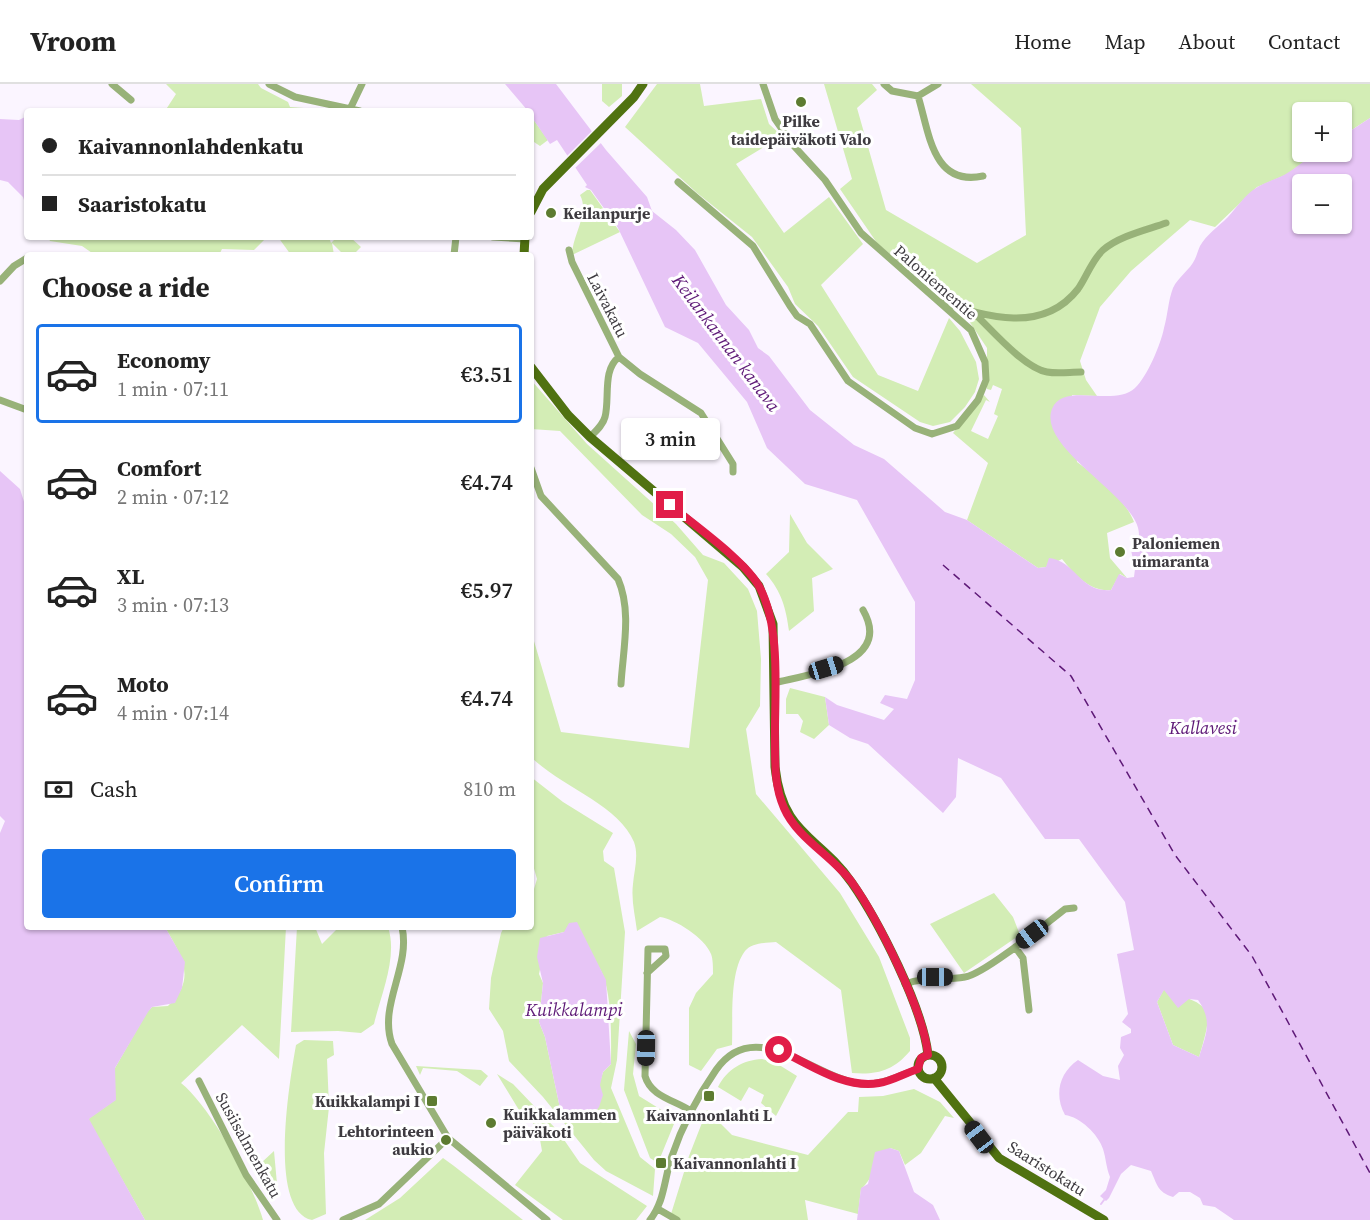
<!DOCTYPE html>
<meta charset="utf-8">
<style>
body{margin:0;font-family:"Source Serif 4",serif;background:#f2f2f2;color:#222;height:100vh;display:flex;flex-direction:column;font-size:22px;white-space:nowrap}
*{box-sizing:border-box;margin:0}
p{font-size:20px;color:#767676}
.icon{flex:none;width:33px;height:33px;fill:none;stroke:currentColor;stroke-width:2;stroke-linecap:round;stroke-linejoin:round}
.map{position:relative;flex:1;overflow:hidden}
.drawer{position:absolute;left:24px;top:168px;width:510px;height:678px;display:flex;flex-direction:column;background:#fff;border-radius:6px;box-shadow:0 2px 4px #0004}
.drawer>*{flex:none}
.banner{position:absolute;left:24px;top:24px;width:510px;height:132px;border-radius:6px;box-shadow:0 2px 4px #0004;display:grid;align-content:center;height:132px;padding:0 18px;background:#fff}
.tools{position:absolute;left:1292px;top:18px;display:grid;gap:12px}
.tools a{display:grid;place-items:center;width:60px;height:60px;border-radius:6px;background:#fff;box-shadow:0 2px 4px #0004;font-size:30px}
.end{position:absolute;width:27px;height:27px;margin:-14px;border:8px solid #e11d48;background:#fff;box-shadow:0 0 0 3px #fff}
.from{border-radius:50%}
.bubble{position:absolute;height:42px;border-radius:6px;background:#fff;box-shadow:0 2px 4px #0004;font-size:20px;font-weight:600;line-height:42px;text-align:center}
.car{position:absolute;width:18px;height:36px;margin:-18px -9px;border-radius:8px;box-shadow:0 0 4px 2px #0007;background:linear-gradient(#222 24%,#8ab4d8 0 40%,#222 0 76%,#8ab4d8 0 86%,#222 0)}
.banner b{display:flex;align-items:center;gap:21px;height:57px;font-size:22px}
.banner b+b{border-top:2px solid #e0e0e0}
.banner i{width:15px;height:15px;background:#222}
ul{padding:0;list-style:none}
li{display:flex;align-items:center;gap:18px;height:99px;margin:0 12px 9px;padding:0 6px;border:3px solid transparent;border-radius:6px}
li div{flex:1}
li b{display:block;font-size:22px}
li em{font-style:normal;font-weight:600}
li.on{border-color:#1a73e8}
li>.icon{width:54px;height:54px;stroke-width:1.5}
h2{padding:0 18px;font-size:27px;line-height:72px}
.pay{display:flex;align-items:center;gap:15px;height:66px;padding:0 18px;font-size:22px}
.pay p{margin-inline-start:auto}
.cta{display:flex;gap:12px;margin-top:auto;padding:12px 18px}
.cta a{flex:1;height:69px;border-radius:6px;background:#1a73e8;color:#fff;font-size:24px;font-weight:600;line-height:69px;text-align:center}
header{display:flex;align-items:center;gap:36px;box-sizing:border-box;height:84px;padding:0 30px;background:#fff;border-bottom:2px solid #e0e0e0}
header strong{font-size:28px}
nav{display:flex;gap:33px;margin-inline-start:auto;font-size:21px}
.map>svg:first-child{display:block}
.green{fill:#d3edb5;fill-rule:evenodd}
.water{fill:#e7c5f6;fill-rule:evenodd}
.pier{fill:#fbf5ff}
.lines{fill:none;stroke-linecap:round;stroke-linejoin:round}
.stream{stroke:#e7c5f6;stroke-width:2}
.ferry{stroke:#5e1977;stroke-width:1.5;stroke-dasharray:8 6;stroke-linecap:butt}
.minor{stroke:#98b279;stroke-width:7}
.major{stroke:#507211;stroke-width:9}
.route{stroke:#e11d48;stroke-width:8}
.poi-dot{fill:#5d7b31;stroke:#fff;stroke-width:2}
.labels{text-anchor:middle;stroke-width:6;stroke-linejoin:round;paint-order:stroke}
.poi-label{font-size:16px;font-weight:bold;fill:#3e3b40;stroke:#fff;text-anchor:start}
.street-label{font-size:16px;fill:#3e3b40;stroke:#fff}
.water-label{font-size:18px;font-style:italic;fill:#5e1977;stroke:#fff}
</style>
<header>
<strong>Vroom</strong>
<nav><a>Home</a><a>Map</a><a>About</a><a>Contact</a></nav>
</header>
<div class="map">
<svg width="1370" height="1136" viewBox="0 0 1370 1136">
<rect width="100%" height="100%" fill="#fbf5ff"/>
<path class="green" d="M166,0H258L261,4L288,18L290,23L318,25L165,27L176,10Z
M602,0H622V12L609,23L602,17Z
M657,0H700L704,22L761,15L769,40L782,52L736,80L784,149L829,113L863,160L821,201L878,291L918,307L949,234L960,247L976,278L979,295L975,308L965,323L950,338L933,342L920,338L853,293L818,242L795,220L788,203L752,153L697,109L625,43Z
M824,0H872L877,6L857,24L886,126L977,179L1026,151L1021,44L971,0H1370V34L1341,53V28H1302V68H1317L1288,90L1257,103L1215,143L1190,136L1131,187L1100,223L1080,277L1086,296L1097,312L1072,311L1077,378C1097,393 1125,414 1134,438L1107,449L1110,474L1127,494L1120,490L1111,506C1090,508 1075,491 1062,475L1046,483L1038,484L967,436L988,379L953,349L984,311L990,318L986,316L971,347L988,355L998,332L994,330L1002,305L993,301L991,306L987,305V264L969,237L877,159L840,105L852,95Z
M531,32L548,56L540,62L531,56Z
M587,106H590L620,148L572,171C572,152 590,129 580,111Z
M48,153H267L254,166L222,165L219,171H95L82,162L50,157Z
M278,153H329L331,159L337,153H350L361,163L353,171H344L332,159L334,171H291Z
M531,296L587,360L676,440L703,471L724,479L748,505L757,527L761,575L760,622L746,645L756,710L840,809L879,873L910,954V967C893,987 877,991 852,989L841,906L776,858C767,859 752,858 745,867C729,888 733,935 732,961L717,965L701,987L689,981V924L696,909L713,890C713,883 713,875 711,870C705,854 675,835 660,833L637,847C635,831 631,816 633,800C634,787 639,772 634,758C619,721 560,702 531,673V547L561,648L689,664L708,496L695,473L671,450L642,431L560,347L531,345Z
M790,430L807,459L833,485L812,494L814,527L789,547C786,525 782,508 766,490L789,468Z
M790,604L825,613L829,641L814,655L800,648L803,637L798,630H786V615Z
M531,693L563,718L613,749L603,767L604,777L614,784L625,848L617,976L611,1004L640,1073L655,1085L653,1112L606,1087L594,1076L543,1013L509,977L503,947L489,925L491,894L501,849L504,843H531V815L537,795L531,774ZM564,848C575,859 589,869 598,882C613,902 611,955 611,980L603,988L599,1001L577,1034L561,1029L545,953L539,938L543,899L539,890L547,852Z
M994,809L1013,833L1020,851L964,889L930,840Z
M165,843H286L279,975L242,941L181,999C210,1022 253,1100 263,1136H145L88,1035L115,1016V984L147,928L152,923L168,922C198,894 181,872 165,843Z
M297,843H315L322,860L339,843H388C398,873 381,910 374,940L361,949L338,947L291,948Z
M1164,905C1211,923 1215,920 1199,973L1173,961L1157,918Z
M629,947L636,960L633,990L639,1012L676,1035L658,1079L650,1074L624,1006Z
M304,956L333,957L334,971L327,975L329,1023L324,1069L326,1130L312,1136C267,1126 290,995 296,961Z
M762,975L776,979L797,992L776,1032L761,1019L764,1011L749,1003L741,1017L718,1003C727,985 743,976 762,975Z
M416,982L481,986L488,992L480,1002L457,987L423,984L420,991Z
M497,990L513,1000L558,1047L580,1079L647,1122L636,1136H563L515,1101L542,1067L538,1044L519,1026Z
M914,1005L940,1018L954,1034L945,1032L921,1069L905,1081L899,1067L890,1064C883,1073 868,1100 861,1105L858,1130L805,1116L808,1136H681L671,1130L689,1072L707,1026L732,1051L808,1071L848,1028H858L859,1013L883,1012Z
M274,1067L278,1111L264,1104L261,1079Z
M443,1074L454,1082L523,1136H365L400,1114Z"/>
<path class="water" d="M505,0H556L606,66L647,113L652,127L676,146L695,166L726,221L749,246L758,264L769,272L810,326L854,361L884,375L945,428L967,436L1038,484L1046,483L1049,474C1076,477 1080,509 1111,506L1119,490L1127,494L1134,493L1135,485L1131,466C1173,428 1034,371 1052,325C1063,297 1114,324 1135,304C1147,293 1161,260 1164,244C1168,230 1168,217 1173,204C1178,193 1190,186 1195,175C1197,171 1198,166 1200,162C1207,150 1218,143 1228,133C1237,123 1245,111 1256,104C1266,97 1279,95 1289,88C1313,72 1309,68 1341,68V53L1370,34V1136H1234L1215,1123L1203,1121L1200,1114L1190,1108H1179L1173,1113C1157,1108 1157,1100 1151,1087L1131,1081L1121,1090L1109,1114L1106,1117L1100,1112L1106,1106L1110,1093C1106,1083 1106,1074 1103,1065C1098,1050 1080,1033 1065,1031C1054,1011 1059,989 1078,976L1103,992L1120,996L1118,982L1124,971L1120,964L1121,953L1131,949V945L1122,938L1128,930L1117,870L1134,866L1125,818L1079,755H1045L1001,694L958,674L956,713L943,729L868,660L850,654L829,641L825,613L837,621L884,636L894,625L880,619L885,611L907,615L915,596V518L857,416L805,400L767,364L747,318L698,259L665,243L618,144L591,106L585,103L587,101L557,56L550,60L531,32V27H528ZM1302,100H1341V140H1302ZM1164,906L1178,924L1189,915L1198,916C1213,937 1206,950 1199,973L1173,961L1157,918Z
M27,32V126L23,113L8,98L0,96V35L19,36Z
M0,387L20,405L27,427V843H165L185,878L182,904L175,919L152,923L148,928L115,984L116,1016L89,1035L145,1136H0V749L5,737L0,732Z
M577,838L606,896L611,980L603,988L600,1001L603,1011L599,1023L587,1038H580L577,1034L561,1029L545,953L539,938L543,899L537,873L540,854L564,848L569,839Z
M890,1064L899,1067L914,1108L933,1121L940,1136H857L861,1104L868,1100L875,1068Z"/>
<path class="pier" d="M594,45L603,57L573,86L565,74Z"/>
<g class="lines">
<path class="stream" d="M1101,1120L1104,1116"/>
<path class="ferry" d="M943,481L1071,592L1175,771L1252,872L1370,1089"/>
<path class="minor" d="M112,0L131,16
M269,0L295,13L360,27
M884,0L892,7L918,12L938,0
M918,12C929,47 932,103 983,92
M351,23L362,0
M678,98L753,162L790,222L797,232L810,240L848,297L915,344L932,350L957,342L978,316L986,296L985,278L971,246L861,149L825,96L793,61L775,35L763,0
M493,153L525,155
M569,166L572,178L619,273C602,286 610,314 605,333C603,341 596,347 590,353
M454,171L456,153
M0,197L14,182L27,174
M942,218C987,233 1043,250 1078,205C1086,194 1092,176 1103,166C1119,152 1146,146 1166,139
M974,229C991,245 1024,284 1047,288C1058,290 1070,288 1081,288
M619,273L640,290L701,329L733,380V388
M0,316L27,326
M531,384L541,412L618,495C632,527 623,566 621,600
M774,599C809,590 894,580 863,526
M402,843C411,883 378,921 392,960L448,1054L547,1136
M1015,863L1023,874L1029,926
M647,889L666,872L665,865H648L645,992C651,1013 675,1016 691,1027
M905,900C926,892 944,897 965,893C983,891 1047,839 1065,825L1074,824
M199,997L246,1091L277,1136
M658,1125L677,1136
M343,1136L379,1120L448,1054
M650,1136C665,1117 664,1094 672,1072C682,1042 698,1012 716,986C755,930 814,994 861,1000C882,1002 899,991 918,985"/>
<path class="major" d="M531,128L543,105L634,13L643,0
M524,171L525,153
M531,283L568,331L590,353L743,483L759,502L773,540L775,683C783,753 818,750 852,799C879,838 923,924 928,971
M918 983a12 12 0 1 1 24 0a12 12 0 1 1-24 0Z
M934,994L999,1074L1104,1136"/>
</g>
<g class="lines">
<path class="route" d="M670,421C694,441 747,478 760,504C782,547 774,613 775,661C775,682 775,704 784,724C797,754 831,771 851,797C877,833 924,927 928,971L921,974L918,985C905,989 892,997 879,999C843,1005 810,980 779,966"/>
</g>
<g class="poi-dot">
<circle cx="801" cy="18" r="6"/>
<circle cx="551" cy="129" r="6"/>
<circle cx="1120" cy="468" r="6"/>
<rect x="703" y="1006" width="12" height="12" rx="3"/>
<rect x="426" y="1011" width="12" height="12" rx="3"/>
<circle cx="491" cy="1039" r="6"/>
<circle cx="446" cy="1056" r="6"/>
<rect x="655" y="1073" width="12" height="12" rx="3"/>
</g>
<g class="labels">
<g class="poi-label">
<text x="801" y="43" text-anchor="middle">Pilke<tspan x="801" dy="18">taidepäiväkoti Valo</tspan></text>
<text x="563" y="135">Keilanpurje</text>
<text x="1132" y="465">Paloniemen<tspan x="1132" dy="18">uimaranta</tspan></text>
<text x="420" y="1023" text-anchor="end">Kuikkalampi I</text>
<text x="503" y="1036">Kuikkalammen<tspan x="503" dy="18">päiväkoti</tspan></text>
<text x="709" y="1037" text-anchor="middle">Kaivannonlahti L</text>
<text x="434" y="1053" text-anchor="end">Lehtorinteen<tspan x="434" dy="18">aukio</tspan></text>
<text x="673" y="1085">Kaivannonlahti I</text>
</g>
<g class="street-label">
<text transform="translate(936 198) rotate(41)" y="6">Paloniementie</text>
<text transform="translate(608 221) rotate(63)" y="6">Laivakatu</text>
<text transform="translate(249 1061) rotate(61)" y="6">Susiisalmenkatu</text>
<text transform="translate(1047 1084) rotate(32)" y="6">Saaristokatu</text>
</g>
<g class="water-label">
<text transform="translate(726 259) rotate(53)" y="6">Keilankannan kanava</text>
<text x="1203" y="650">Kallavesi</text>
<text x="574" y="932">Kuikkalampi</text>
</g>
</g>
</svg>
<div class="tools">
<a>+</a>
<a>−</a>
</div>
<i class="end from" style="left:779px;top:966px"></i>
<i class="end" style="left:670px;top:421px"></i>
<div class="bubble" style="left:621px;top:334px;width:99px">3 min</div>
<i class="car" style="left:826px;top:584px;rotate:73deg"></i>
<i class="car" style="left:1032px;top:850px;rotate:233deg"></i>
<i class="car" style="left:935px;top:893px;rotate:90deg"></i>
<i class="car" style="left:646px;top:964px;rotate:181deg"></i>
<i class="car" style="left:979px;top:1053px;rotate:323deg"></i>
<div class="banner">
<b><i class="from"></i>Kaivannonlahdenkatu</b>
<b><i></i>Saaristokatu</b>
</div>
<section class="drawer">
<h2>Choose a ride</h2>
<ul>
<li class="on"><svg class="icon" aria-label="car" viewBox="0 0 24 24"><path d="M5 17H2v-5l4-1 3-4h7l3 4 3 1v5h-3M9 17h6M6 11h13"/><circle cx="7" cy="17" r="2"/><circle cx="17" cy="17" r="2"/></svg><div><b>Economy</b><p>1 min · 07:11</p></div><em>€3.51</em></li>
<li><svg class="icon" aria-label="car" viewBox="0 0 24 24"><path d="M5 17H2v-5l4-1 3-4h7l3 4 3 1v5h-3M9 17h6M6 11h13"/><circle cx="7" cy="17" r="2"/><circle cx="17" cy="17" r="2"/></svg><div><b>Comfort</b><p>2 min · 07:12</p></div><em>€4.74</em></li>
<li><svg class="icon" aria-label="car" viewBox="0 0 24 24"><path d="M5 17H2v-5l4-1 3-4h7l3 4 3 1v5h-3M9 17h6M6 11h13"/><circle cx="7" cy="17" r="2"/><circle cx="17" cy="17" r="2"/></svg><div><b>XL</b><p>3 min · 07:13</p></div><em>€5.97</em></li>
<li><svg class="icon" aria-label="car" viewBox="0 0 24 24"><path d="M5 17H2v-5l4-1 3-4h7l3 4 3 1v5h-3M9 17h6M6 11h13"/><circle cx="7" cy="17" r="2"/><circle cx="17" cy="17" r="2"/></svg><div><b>Moto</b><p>4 min · 07:14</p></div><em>€4.74</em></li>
</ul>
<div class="pay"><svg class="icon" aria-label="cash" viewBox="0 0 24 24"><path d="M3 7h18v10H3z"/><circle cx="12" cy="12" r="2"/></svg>Cash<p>810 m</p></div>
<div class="cta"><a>Confirm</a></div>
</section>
</div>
